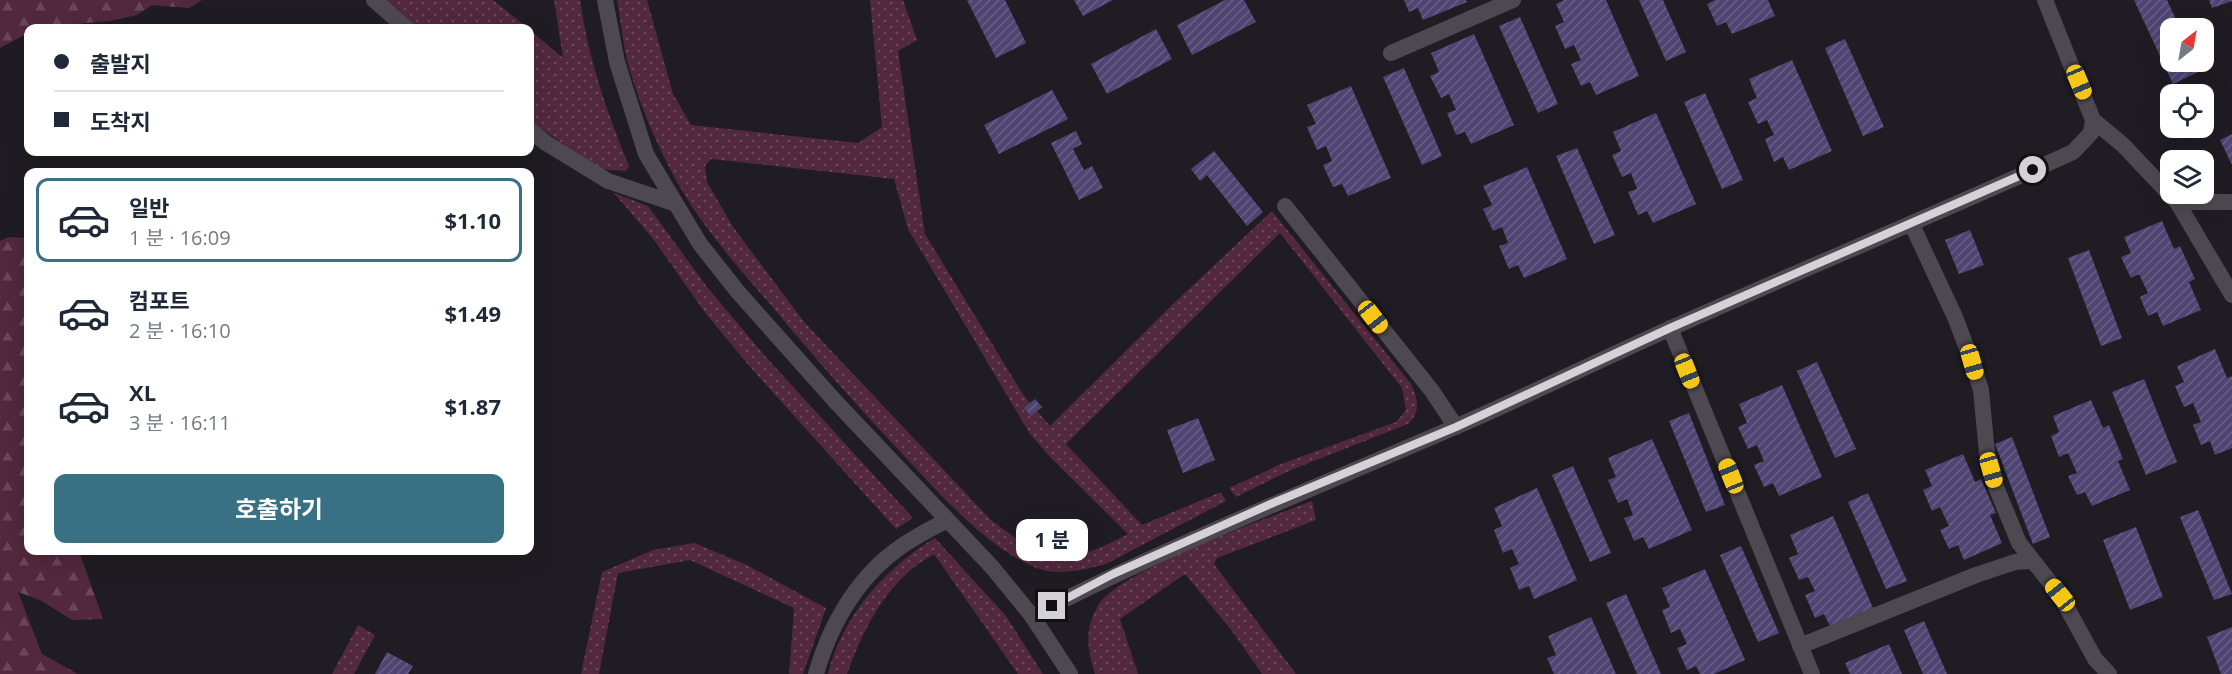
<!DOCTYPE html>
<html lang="ko">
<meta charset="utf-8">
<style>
body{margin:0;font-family:"Open Sans","Noto Sans KR",sans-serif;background:#f6f6f7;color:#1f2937;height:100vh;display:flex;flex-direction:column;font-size:22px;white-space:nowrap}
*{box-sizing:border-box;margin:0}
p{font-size:20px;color:#747a83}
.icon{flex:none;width:33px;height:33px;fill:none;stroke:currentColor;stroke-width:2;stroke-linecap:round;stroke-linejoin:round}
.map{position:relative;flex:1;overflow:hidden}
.details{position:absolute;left:24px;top:168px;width:510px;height:387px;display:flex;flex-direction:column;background:#fff;border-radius:12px;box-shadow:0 6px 24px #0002}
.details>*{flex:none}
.top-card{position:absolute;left:24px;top:24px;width:510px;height:132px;border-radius:12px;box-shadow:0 6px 24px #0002;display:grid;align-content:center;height:132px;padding:0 30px;background:#fff}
.needle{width:39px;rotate:31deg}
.controls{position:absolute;left:2160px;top:18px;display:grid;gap:12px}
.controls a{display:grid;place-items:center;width:54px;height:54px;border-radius:12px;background:#fff;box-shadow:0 6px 24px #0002;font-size:30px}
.end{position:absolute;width:27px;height:27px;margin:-14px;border:8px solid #d5d2d7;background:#111;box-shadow:0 0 0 3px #111}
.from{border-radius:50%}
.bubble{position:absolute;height:42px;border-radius:12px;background:#fff;box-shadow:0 6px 24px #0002;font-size:20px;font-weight:700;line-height:42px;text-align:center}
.car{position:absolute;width:18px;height:36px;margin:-18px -9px;border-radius:8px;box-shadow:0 0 4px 2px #0007;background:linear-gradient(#f5c518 24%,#345 0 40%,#f5c518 0 76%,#345 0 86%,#f5c518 0)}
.top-card b{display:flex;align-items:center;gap:21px;height:57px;font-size:22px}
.top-card b+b{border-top:2px solid #e0e1e3}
.top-card i{width:15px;height:15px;background:#1f2937}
ul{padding:10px 0 0;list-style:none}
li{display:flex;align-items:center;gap:18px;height:84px;margin:0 12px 9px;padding:0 18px;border:3px solid transparent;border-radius:12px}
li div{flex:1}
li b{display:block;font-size:22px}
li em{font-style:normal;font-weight:700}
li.active{border-color:#397184}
li>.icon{width:54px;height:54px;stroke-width:1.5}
.cta{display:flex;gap:12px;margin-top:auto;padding:12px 30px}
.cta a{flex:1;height:69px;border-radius:12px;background:#397184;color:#fff;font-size:24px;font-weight:700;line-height:69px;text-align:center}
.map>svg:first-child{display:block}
.grass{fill:url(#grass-dots);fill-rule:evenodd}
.forest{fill:url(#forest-firs)}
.building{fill:url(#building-hatch)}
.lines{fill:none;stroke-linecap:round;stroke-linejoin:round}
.service{stroke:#4e4951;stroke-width:16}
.minor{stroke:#4e4951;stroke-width:16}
.tertiary{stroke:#4e4951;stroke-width:16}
.route{stroke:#d5d2d7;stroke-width:8}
</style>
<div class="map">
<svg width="2232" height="674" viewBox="0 0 2232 674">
<defs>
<pattern id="grass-dots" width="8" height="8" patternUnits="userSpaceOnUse" patternTransform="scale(1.5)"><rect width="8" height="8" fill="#52283d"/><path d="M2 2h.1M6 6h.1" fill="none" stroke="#6a4658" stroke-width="1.8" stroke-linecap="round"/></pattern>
<pattern id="forest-firs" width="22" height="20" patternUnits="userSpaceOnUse" patternTransform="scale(1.5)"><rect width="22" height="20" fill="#52283d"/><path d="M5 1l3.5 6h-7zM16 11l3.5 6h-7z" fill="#6a4658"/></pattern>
<pattern id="building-hatch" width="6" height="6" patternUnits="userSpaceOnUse" patternTransform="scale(1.5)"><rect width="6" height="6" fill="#4f4573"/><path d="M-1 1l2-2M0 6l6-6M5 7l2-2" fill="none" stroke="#675f86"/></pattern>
</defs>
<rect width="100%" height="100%" fill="#201c23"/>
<path class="grass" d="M383,0H493L528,28H416Z
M554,0H580C588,58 607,113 629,166L626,171L600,169L530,121V30L563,58Z
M617,0H647L673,94L691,125L858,143L882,127L870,0H903L917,40L898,51L925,234L1024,396L1050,426L1172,305L1272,211L1411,384C1418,400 1421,411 1408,424L1291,470L1236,497L1229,488L1281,464L1396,422L1406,410L1402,388L1280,233L1066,444L1142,525L1221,492L1226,501L1106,564C1084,570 1056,577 1034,567C981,544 932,485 892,443C849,397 809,351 769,303C736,265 700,224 676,180C657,145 640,106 629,67C623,46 621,22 617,0ZM711,159L894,179L908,229L1030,434L1052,459L1128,534C1063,568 1049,564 991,520L805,323L733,227L707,182L705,166Z
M614,193L648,206L707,287L765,356L913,518L896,529L751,368L706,314L654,240Z
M1312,501L1316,520L1217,558L1214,564L1296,674H1262L1232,631L1185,574L1120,619L1138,674H1095C1087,648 1084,629 1099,604C1120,571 1270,517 1312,501Z
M935,538L1006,616L1043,674H1018L934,554C888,579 864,627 847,674H828C842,616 885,568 935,538Z
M694,543L747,565L826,608L803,674H789L794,608L690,560L618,573L599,674H581L602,572L653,550Z
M358,625L375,635L354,674H332Z"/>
<path class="forest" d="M0,0H202L189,8L152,5L137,15L110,21L28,28V33L0,48Z
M9,237L28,238V550L79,551L103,619L72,620L40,600L18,592L42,654L78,674H0V241Z"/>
<path class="building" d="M967,0H1005L1026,43L996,58Z
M1074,0H1113L1083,16Z
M1225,0H1244L1256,22L1192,55L1177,25Z
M1404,0H1466L1467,2L1423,20L1418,8L1409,12Z
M1564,0H1606L1639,76L1596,95L1590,82L1581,86L1571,64L1581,60L1574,45L1565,49L1555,26L1564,22L1556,4Z
M1639,0H1663L1686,52L1666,61Z
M1715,0H1768L1775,16L1732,34L1726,22L1717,26L1707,4Z
M2134,0H2167L2180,28H2170V62H2196L2200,71L2173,84Z
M2209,0H2232V1L2212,8Z
M1520,17L1558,104L1538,113L1499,26Z
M1156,29L1172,59L1107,94L1091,64Z
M1474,34L1514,125L1471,144L1465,132L1456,135L1447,113L1456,110L1449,94L1441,98L1430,76L1439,72L1431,53Z
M1845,39L1884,127L1863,136L1825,48Z
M1792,60L1832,151L1789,170L1783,157L1774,162L1765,139L1774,135L1767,120L1758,124L1748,102L1757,98L1749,79Z
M1404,68L1442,156L1422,165L1383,77Z
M1351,86L1391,178L1348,196L1342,184L1333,187L1323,165L1332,161L1326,146L1317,150L1307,127L1316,124L1307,105Z
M1052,90L1068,119L999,154L984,125Z
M1705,93L1743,180L1722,189L1684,102Z
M1656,113L1696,204L1653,223L1647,211L1638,215L1628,192L1637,189L1631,173L1622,177L1612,155L1621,151L1613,132Z
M1076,131L1082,144L1073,149L1084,170L1092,166L1103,188L1079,200L1051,143Z
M2232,134V165L2220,140Z
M1577,148L1615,235L1594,244L1556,156Z
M1214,151L1263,212L1247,226L1207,175L1200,181L1191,169Z
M1527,167L1567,259L1524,278L1518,265L1509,269L1499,246L1508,243L1502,227L1493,231L1483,209L1492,205L1483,186Z
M2162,221L2174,249L2180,246L2195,279L2189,282L2201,310L2163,326L2157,312L2148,316L2140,297L2148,293L2139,274L2131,278L2121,257L2131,253L2124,237Z
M1970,230L1984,265L1959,274L1945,240Z
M2089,250L2122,338L2101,346L2068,258Z
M2215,349L2227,378L2232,376V448L2215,455L2210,441L2201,445L2193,425L2201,422L2193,403L2184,407L2175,386L2184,382L2177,366Z
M1817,362L1856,449L1835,458L1797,371Z
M2144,379L2177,462L2146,475L2112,392Z
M1782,385L1822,477L1779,496L1773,483L1764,487L1754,465L1764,461L1757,445L1748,449L1738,427L1747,423L1739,404Z
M1035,399L1042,407L1031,416L1024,408Z
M2091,400L2103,428L2109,425L2123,459L2118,461L2130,490L2092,506L2085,492L2077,495L2068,476L2077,473L2068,453L2059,457L2051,436L2059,432L2053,416Z
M1689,413L1725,505L1706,512L1669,421Z
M1198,418L1215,460L1183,473L1167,430Z
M2012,437L2050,537L2033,544L1995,444Z
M1652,439L1692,530L1649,549L1643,537L1634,541L1624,518L1633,515L1627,499L1618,503L1608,480L1616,477L1608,458Z
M1963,454L1975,482L1981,479L1996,513L1990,515L2002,543L1964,560L1958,545L1949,549L1940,530L1949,526L1940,507L1932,511L1923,490L1932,486L1925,470Z
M1573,466L1611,553L1590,562L1552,475Z
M1537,488L1577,580L1534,599L1529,586L1519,590L1510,568L1519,564L1512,549L1503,553L1494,530L1502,526L1494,508Z
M1868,493L1907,581L1886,589L1848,502Z
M2198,510L2232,594L2214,600L2180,517Z
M1833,516L1873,608L1830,626L1824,614L1815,618L1805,595L1815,591L1808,577L1799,580L1789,558L1798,554L1790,535Z
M2136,527L2163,597L2130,610L2103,540Z
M1741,546L1779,633L1758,642L1720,555Z
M1705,569L1745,660L1714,674H1700L1696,666L1687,670L1677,648L1687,644L1680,629L1671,633L1662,610L1670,607L1662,588Z
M1626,594L1661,674H1637L1606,603Z
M1591,617L1616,674H1554L1547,658L1556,655L1548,636Z
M1924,621L1947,674H1923L1904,630Z
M2232,627V674H2221L2207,637Z
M1889,644L1902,674H1850L1845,663Z
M387,652L413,666L408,674H375Z"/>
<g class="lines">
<path class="service" d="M374,0L406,28
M530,130L546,143L608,181L673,203"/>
<path class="minor" d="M1391,53L1513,0
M2093,120L2123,145L2177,202L2232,295
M2177,202H2232
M1285,206L1432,391L1456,427
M1912,225L1955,317L1972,362L1981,390L1987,453L1996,487L2019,543L2060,595L2095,659L2109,674
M1670,328L1812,674
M1032,616C1170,545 1313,489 1455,427C1527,396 1597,361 1669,329C1803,269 1939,213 2073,152L2091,133L2093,120L2045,0
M1800,646L1976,575L2015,562L2032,561
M816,674C829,627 856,580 895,551C910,539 929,530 947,520"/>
<path class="tertiary" d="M605,0L617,62L646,154L700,244L738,292L835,401L992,567L1032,616L1070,674"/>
</g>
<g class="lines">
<path class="route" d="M1052,606L1113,574L1273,503L1456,427L1670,328L2033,170"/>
</g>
</svg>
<div class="controls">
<a><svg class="needle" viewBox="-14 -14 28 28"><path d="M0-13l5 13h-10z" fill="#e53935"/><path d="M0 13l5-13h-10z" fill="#747a83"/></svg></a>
<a><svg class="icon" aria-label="locate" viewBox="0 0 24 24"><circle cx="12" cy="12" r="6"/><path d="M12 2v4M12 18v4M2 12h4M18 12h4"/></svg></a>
<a><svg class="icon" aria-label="layers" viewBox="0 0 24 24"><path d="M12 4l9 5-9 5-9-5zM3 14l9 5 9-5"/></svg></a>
</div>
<i class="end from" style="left:2033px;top:170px"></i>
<i class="end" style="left:1052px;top:606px"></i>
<div class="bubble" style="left:1016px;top:519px;width:72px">1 분</div>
<i class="car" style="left:2079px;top:82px;rotate:157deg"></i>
<i class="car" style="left:1373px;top:317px;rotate:142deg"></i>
<i class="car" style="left:1972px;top:362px;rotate:164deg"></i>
<i class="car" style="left:1687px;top:371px;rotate:158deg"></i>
<i class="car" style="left:1991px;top:470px;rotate:164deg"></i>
<i class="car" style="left:1731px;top:476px;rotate:338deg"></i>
<i class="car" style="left:2060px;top:595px;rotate:321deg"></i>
<div class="top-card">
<b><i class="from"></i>출발지</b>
<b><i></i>도착지</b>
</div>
<section class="details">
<ul>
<li class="active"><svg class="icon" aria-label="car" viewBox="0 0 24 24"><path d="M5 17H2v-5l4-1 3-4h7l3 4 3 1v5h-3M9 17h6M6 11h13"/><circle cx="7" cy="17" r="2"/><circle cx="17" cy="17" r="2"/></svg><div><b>일반</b><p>1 분 · 16:09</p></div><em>$1.10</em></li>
<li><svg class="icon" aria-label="car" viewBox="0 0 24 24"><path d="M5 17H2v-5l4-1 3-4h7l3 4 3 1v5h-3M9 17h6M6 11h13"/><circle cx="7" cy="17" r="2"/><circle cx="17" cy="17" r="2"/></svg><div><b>컴포트</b><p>2 분 · 16:10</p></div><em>$1.49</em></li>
<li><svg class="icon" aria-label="car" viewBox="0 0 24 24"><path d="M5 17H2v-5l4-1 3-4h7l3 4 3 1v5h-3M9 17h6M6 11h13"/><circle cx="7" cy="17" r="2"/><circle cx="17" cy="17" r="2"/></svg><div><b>XL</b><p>3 분 · 16:11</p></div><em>$1.87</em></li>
</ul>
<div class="cta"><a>호출하기</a></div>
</section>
</div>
